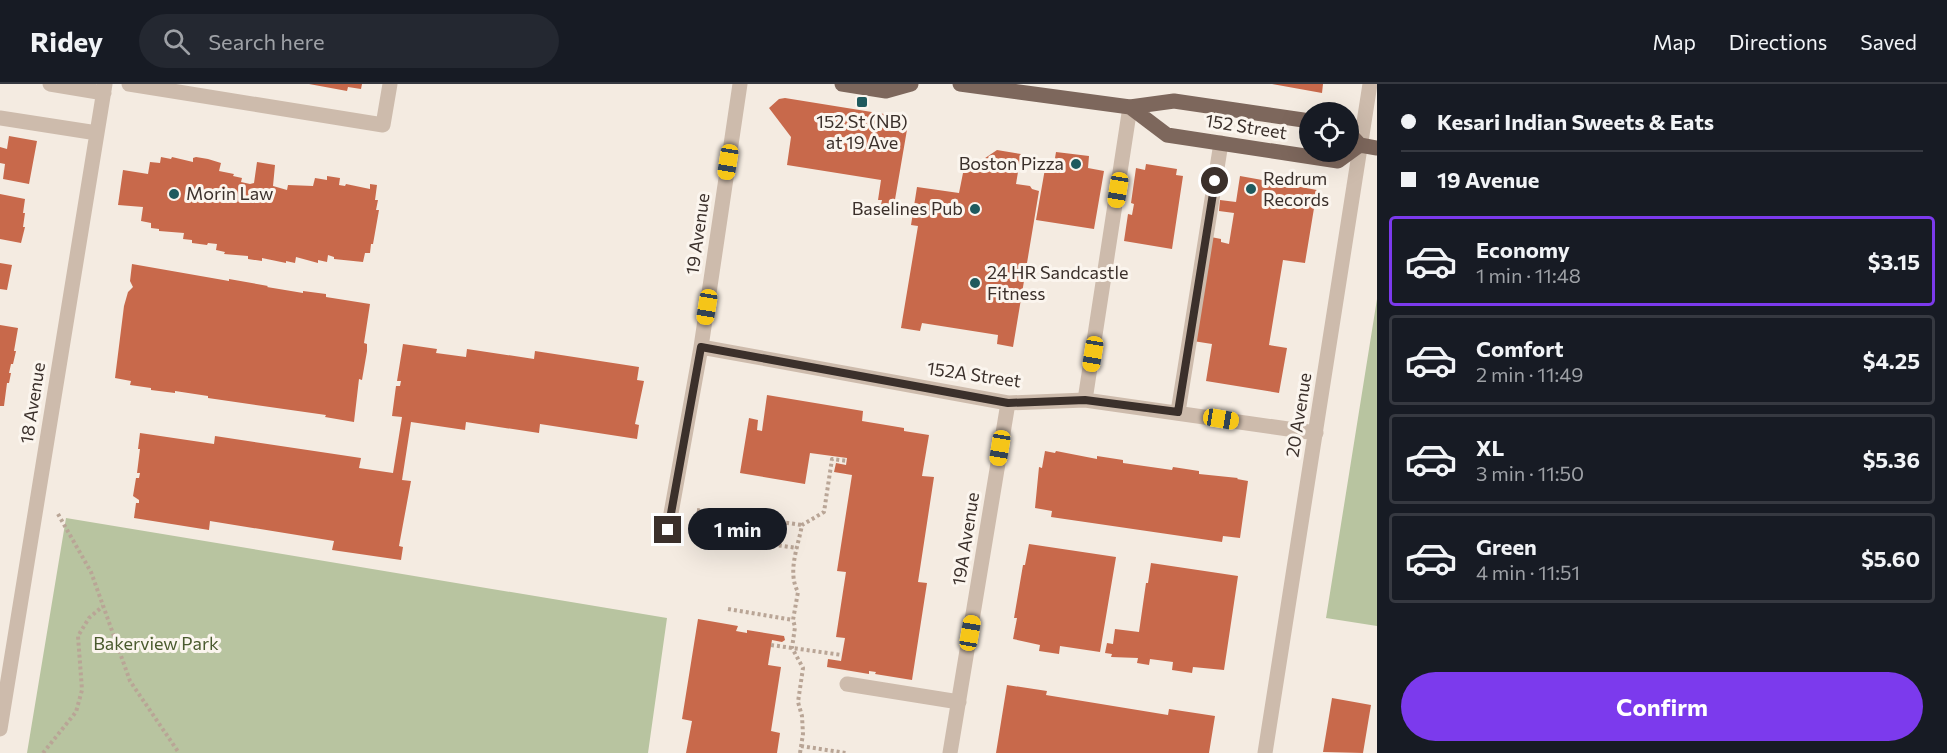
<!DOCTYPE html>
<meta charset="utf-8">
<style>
body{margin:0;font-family:Commissioner,sans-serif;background:#242831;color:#f1f3f6;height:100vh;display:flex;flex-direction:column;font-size:22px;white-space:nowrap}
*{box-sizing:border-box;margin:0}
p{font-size:20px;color:#9ea1a6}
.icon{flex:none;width:33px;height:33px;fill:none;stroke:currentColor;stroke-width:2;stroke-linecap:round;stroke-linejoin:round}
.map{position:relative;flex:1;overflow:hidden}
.sheet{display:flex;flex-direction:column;background:#171b24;width:570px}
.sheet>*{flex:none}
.banner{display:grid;align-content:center;height:132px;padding:0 24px;background:#171b24}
.fabs{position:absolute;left:1299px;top:18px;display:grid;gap:12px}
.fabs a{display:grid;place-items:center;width:60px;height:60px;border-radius:50%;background:#171b24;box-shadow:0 6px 24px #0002;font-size:30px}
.end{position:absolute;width:27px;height:27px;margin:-14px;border:8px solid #3b302b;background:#fff;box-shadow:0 0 0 3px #fff}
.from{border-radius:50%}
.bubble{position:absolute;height:42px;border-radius:21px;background:#171b24;box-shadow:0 6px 24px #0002;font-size:20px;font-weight:700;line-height:42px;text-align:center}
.car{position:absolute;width:18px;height:36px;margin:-18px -9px;border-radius:8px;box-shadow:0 0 4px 2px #0007;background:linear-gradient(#f5c518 24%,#345 0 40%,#f5c518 0 76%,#345 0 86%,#f5c518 0)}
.banner b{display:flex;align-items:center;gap:21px;height:57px;font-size:22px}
.banner b+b{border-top:2px solid #363941}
.banner i{width:15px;height:15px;background:#f1f3f6}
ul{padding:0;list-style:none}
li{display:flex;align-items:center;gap:18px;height:90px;margin:0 12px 9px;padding:0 12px;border:3px solid #363941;border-radius:6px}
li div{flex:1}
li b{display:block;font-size:22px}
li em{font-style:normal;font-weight:700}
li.current{border-color:#7c3aed}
li>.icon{width:54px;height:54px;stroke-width:1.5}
.primary-button{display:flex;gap:12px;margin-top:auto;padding:12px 24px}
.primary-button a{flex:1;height:69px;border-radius:36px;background:#7c3aed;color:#fff;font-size:24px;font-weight:700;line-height:69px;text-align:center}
header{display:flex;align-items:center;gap:36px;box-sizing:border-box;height:84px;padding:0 30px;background:#171b24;border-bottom:2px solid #363941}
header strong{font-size:28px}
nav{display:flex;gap:33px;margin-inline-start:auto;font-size:21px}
.search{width:420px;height:54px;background:#242831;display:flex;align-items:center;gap:15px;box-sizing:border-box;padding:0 21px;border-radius:33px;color:#9ea1a6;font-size:22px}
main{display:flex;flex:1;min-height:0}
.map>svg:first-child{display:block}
.green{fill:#b8c4a0}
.building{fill:#c8694b}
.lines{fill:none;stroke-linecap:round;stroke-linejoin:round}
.path{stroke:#b9a596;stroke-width:4;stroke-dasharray:3 3;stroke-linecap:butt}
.minor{stroke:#cdbbac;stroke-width:15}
.major{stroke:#7d675c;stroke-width:15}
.route{stroke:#3b302b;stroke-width:8}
.poi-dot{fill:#1f5a5e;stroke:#fbf5ee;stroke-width:2}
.labels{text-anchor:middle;stroke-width:6;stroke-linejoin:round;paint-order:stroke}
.poi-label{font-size:18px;fill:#3b302b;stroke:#fbf5ee;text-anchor:start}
.street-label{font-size:18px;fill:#3b302b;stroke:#fbf5ee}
.park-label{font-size:18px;fill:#4a5a2e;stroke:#fbf5ee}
</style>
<header>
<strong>Ridey</strong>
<div class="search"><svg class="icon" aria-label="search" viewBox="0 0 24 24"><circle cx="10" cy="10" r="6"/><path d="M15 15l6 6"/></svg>Search here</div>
<nav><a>Map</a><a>Directions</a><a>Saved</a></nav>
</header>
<main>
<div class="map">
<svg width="1377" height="669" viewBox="0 0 1377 669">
<rect width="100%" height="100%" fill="#f4ebe1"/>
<path class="green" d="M1377,215V542L1326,534Z
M66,434L667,534L648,669H27Z"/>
<path class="building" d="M309,0H362L361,5L348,3L347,7Z
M1272,0H1323L1322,9Z
M785,14L909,34L892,133L879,130L882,116H878L881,96L787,81L791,53L769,24L779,15Z
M9,52L37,57L29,100L3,95L5,80L0,79V63L7,65Z
M997,66L1021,70L1016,100L1030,102L1032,105L1039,107L1013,263L997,260L998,251L922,239L920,247L901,244L918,142L911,141L917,103L959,109L963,89Z
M1056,68L1089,72L1088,84L1104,87L1094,145L1036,136L1046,79L1054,80Z
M161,73L171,75L172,73L193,78V74L196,73L208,75L221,79L219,87L234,90L233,92L242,94L241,98L250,100L254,99L257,78L275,81L273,102L287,106L288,101L313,102L315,94L327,96V92L340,94L339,101L345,102L346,100L370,105V100L377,101L375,116H378L376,126H379L373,160H371L370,169H365L363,178L334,175V173L328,171L327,178L318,176V179L296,173L295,179L286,177V179L262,174V177L248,175V172L224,170L225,168L216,166L217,160L208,159L207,161L192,159V156L183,155L184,149L159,147V145L151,144V139L141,137L143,123L118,121L123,86L148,90L150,78L160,79Z
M1146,80L1177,85L1176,91L1183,92L1172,165L1124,157L1128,130L1132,131L1134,120L1131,119L1136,84L1145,86Z
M1240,92L1317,106L1305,179L1283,176L1269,261L1287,264L1279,309L1206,297L1212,260L1193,257L1211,153L1221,155V158L1229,160L1234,129L1219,127L1220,116L1236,118Z
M0,110L25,115L23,129H25L23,143H25L21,159L0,155Z
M0,179L12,181L7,206L0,205Z
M132,180L229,197V195L268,202L267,203L303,209V207L326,210V213L370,220L364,259L367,260V267L362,296L359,295L354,338L325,333L326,331L208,314V312L175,307V309L151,306V304L130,301L131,297L115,294L124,222L128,208L133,203L130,197Z
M0,241L18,244L14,267H16L13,280H11L9,289H11L9,299H7L4,322H0Z
M403,260L437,265L436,269L466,273L467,265L534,275L535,267L639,283L637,296L644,297L635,340L639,341L637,355L540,340L539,349L466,338L465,346L411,338L402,396L411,397L399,462L403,463L401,476L332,466L334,457L210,437L209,446L134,434L136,419H139V416L133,412L136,394H139L140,389H137L140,365H138L140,349L214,360L215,352L361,374L359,384L393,389L402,333L392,332L396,302H400L401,297H397Z
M767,311L863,327L862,337L904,344V347L929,351L922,392L934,393L918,498L927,499L912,596L875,590L876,588L869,587V590L827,583L828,575L841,577L845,554L836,553L846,488L837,487L852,391L834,388L836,379L846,381L847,374L810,369L805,400L740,389L749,334L758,336L757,346L762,347Z
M1045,367L1055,369L1056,367L1097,375V372L1123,376V379L1172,386L1173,383L1199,387V390L1238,394L1237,395L1248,397L1240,454L1223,452L1222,458L1051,433L1052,427L1035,424L1039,383L1042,384Z
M1029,460L1116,473L1100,568L1060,562L1059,570L1039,567L1040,561L1013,555L1017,534H1014L1023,481H1025Z
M1151,479L1238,492L1224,586L1193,583L1192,589L1172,586L1173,578L1150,575L1149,581L1137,579L1138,574L1111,573L1112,570L1105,569L1107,559L1113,560L1115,545L1139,548L1146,499H1148Z
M698,535L738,542L736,547L747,549V546L784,552L785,556L782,558L772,556L768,581L781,583L771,647L780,649L777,669H686L692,637L682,635Z
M1007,601L1047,607L1046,611L1168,631L1169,625L1215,632L1209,669H996Z
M1332,614L1371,621L1363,669L1323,668Z"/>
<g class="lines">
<path class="path" d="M697,426L802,441
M58,430L91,488L130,597L179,669
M749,460L762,459L797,464
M728,525L793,536
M771,561L842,571
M801,662L846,669
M43,669L76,628L82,606L78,552L89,534L103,522
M800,669L803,650L802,632L798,618L803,584L792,564L795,543L793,536L798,508C787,488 798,463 802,441L824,428L832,375L847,377"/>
<path class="minor" d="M50,0L104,9
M129,0L383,41L390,0
M0,34L97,49
M701,263L1008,319L1085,316L1316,349
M1085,316L1130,23
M1178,328L1221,59
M668,446L701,263L740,0
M847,600L959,618
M0,645L105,0
M950,669L1008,319
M1265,669L1370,0"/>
<path class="major" d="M842,0L886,7L911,0
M960,0L1130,23L1174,17L1310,37
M1130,23L1167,51L1338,77L1360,61
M1348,48L1360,61L1377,64"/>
</g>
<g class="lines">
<path class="route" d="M668,446L701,263L1008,319L1085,316L1178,328L1215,97"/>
</g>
<g class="poi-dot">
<rect x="856" y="12" width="12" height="12" rx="3"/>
<circle cx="1076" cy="80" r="6"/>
<circle cx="1251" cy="105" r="6"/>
<circle cx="174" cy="110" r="6"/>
<circle cx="975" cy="125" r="6"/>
<circle cx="975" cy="199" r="6"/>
</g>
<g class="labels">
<g class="poi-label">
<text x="862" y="44" text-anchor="middle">152 St (NB)<tspan x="862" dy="21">at 19 Ave</tspan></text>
<text x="1064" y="86" text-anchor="end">Boston Pizza</text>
<text x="1263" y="101">Redrum<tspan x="1263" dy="21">Records</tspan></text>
<text x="186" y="116">Morin Law</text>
<text x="963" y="131" text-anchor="end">Baselines Pub</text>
<text x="987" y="195">24 HR Sandcastle<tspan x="987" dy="21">Fitness</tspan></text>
</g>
<g class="street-label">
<text transform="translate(1246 43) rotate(9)" y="6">152 Street</text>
<text transform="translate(698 150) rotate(-82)" y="6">19 Avenue</text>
<text transform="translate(974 291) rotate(8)" y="6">152A Street</text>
<text transform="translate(33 319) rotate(-81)" y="6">18 Avenue</text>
<text transform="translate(1299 331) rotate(-81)" y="6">20 Avenue</text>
<text transform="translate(966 455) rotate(-81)" y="6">19A Avenue</text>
</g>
<g class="park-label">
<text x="156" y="566">Bakerview Park</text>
</g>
</g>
</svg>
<div class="fabs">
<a><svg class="icon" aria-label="locate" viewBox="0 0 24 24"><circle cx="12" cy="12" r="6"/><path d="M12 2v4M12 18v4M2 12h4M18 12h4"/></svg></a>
</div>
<i class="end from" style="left:1215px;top:97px"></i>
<i class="end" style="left:668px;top:446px"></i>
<div class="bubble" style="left:688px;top:424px;width:99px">1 min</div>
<i class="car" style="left:728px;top:78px;rotate:189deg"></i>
<i class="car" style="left:1118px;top:106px;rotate:189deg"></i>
<i class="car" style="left:707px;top:223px;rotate:189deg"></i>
<i class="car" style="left:1093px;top:270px;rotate:189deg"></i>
<i class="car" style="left:1221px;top:335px;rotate:99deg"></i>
<i class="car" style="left:1000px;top:364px;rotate:189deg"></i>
<i class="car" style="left:970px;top:549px;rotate:10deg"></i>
</div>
<section class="sheet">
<div class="banner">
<b><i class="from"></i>Kesari Indian Sweets &amp; Eats</b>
<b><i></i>19 Avenue</b>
</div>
<ul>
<li class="current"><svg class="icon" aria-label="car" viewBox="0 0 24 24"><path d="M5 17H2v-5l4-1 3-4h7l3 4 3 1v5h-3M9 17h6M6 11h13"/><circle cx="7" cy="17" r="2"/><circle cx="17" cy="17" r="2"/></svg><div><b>Economy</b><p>1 min · 11:48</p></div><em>$3.15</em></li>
<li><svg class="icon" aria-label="car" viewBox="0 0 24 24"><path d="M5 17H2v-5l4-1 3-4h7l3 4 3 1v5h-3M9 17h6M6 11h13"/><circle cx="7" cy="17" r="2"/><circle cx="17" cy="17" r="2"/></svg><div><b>Comfort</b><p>2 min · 11:49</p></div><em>$4.25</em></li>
<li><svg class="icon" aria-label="car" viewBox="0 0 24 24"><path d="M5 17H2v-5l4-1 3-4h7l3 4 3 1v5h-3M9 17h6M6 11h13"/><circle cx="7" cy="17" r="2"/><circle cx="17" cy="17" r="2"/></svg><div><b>XL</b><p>3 min · 11:50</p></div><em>$5.36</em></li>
<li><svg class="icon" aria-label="car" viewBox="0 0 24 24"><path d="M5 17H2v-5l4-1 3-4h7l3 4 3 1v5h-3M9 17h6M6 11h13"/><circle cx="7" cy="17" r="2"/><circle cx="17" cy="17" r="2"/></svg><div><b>Green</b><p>4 min · 11:51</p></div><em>$5.60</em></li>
</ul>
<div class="primary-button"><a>Confirm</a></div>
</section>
</main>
